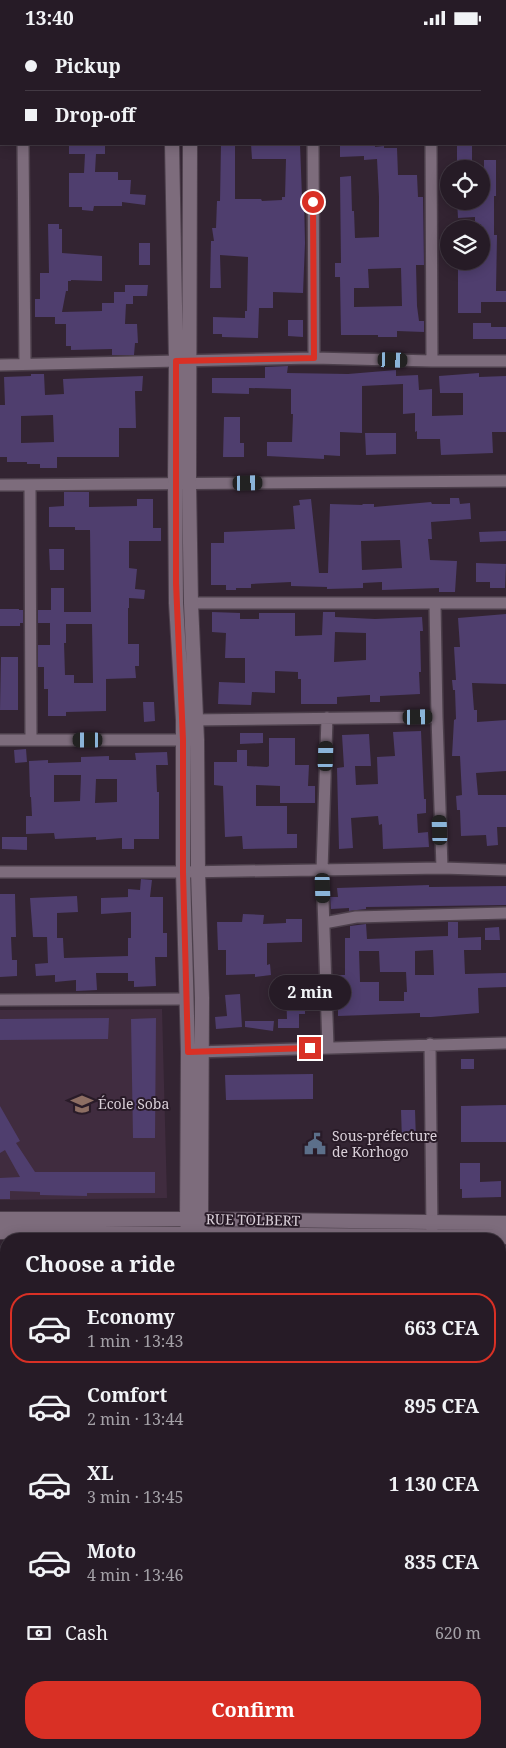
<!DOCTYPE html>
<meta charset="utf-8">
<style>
body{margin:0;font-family:"Noto Serif",serif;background:#2e242e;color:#f1f3f6;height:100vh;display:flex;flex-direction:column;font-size:19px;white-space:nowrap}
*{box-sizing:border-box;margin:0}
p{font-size:16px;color:#a4a1a7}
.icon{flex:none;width:28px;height:28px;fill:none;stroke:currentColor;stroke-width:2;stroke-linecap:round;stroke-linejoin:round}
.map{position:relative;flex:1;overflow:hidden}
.details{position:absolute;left:0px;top:1198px;width:506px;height:516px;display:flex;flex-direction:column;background:#261b26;border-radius:20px 20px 0 0;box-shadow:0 2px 12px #0003,0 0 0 1px #423943}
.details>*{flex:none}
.guide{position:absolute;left:0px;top:0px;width:506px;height:110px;box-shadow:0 2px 12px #0003,0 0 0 1px #423943;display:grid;align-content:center;height:110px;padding:0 25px;background:#261b26}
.tools{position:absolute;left:440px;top:125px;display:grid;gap:10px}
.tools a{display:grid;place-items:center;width:50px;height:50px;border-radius:50%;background:#261b26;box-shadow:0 2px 12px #0003,0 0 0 1px #423943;font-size:25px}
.end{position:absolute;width:22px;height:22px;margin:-11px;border:6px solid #d93025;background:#fff;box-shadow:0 0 0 2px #fff}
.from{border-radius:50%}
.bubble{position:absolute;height:35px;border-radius:18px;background:#261b26;box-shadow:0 2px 12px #0003,0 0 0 1px #423943;font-size:16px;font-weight:700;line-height:35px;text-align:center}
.car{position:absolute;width:15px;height:30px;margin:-15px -8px;border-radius:6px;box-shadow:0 0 4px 1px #0007;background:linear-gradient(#222 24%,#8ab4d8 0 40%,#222 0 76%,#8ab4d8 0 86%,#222 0)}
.guide b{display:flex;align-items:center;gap:18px;height:48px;font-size:19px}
.guide b+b{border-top:1px solid #423943}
.guide i{width:12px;height:12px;background:#f1f3f6}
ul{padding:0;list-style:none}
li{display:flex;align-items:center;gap:15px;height:70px;margin:0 10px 8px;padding:0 15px;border:2px solid transparent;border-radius:20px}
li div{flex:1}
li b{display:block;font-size:19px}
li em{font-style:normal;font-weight:700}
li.on{border-color:#d93025}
li>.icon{width:45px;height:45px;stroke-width:1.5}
h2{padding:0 25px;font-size:22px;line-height:60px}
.pay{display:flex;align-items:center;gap:12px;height:55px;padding:0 25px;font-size:19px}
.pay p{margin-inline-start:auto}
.button{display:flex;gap:10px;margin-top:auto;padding:10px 25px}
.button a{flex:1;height:58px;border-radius:20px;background:#d93025;color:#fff;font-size:20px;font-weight:700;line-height:58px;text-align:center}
.status{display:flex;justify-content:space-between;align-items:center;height:35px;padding:0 25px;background:#261b26;direction:ltr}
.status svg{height:14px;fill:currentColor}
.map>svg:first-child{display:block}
.commercial{fill:#3e2f3b}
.built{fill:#402c3f}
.building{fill:#4f3e6e;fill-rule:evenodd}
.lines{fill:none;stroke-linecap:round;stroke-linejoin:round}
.minor-casing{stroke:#4c3f4b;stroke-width:14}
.tertiary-casing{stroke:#4c3f4b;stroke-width:16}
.minor{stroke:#7d6c7c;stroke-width:11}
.tertiary{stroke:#7d6c7c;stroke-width:14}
.route{stroke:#d93025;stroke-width:6}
.labels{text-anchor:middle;stroke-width:4;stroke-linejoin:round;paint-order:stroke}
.poi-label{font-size:14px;fill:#d9cfd8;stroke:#291b28;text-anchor:start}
.street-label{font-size:14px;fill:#d9cfd8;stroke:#291b28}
</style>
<div class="status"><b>13:40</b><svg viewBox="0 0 49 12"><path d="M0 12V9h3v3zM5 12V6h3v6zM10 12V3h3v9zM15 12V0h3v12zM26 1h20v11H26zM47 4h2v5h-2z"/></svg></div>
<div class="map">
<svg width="506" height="1713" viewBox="0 0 506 1713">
<rect width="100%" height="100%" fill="#332432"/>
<path class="commercial" d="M500,1215H506V1406H500Z"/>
<path class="built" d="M162,974L167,1163L0,1165V975Z"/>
<path class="building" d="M69,109H105V119H96L95,137H118V145H131L130,159L146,160L145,170L122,167V171H94L93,176L82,175V172H69V138H84L85,119H69Z
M221,109H235V164H261L262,166L282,165V162H285L286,124H252L251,109H300L302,162H304L305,208L303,258L273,257V273H259L258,303L222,302V299H213V282L245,283V276H247L248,222L220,220L221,253H210L211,206H214L212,193H216L217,166H220Z
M340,109H375V112L384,111V113H397L398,140H417L418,162H423L424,230H416L417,271L419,286H424V297L397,296V302H378V300H341L340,242H335V228H341L340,142L351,141L352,176H354L355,203L379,202V162L377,124L364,125V121L340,122ZM401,233L402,271L354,272V253H369L368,234Z
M457,109H472V134H457Z
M484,125H496V161H494V200H497L496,256H506V267H481V278H458V226H482V195L481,189L475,190V182L458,183L457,166L484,165Z
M48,189H59V194H62V218L102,221V246L71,245V246H68V256H66L62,277L102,276V268H114V257H125V250H148L147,261H133V269H126L125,289H137L138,308H135L134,320H112V314L71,315V311H66V289H55V282H35V264H40V238H49Z
M139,208H150V230H139Z
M288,285H303V302L288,301Z
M473,288H491V292H506V304H473Z
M288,331L287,338L348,339L396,335V341L418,340L419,355L432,354V381L463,380V358H440L439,341L479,338V342L506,341V397H492L493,418L441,420L440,404H417V396L415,397V378L403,379V349L362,351V398L340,397V421L324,420V424L267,421V407H292L293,379H291V354L249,353V359L212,358V343H265V332Z
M31,339H44L45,360L64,359L63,344L143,341L142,356H135L136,393H119V422H57V433H40V429H27V427H7V422H0V370H5L4,342L31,341ZM53,380L54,407L21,408V381Z
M224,382H240V408H244V422H223Z
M365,398H396V419L366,420Z
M64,457H89V472L137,471V464H153V493H161V506H129V533L137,534L135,554L145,555L144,564L129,563V573H128V609H139V631H135L136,643L106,644V676L66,677V681H48V654H44V632H38V610H50V588H38V575H51V553H64V577H91L90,495H75V492H49V472L64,471ZM66,589H92L93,648H74V640H65L64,608H66Z
M450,463H459L460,469L470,468L471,484L431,487L432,504H428L430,525L457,526L455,557H439V553L382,555V547L363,548V553L327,554V552L291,551V547L251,549V553H236V555H226V550H211V508H224V497L295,494L293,471L300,470L299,465L311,464L319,538H328L330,469L363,470L362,469H374V472L431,467L432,469H450ZM400,505L402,533L362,535L361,506Z
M506,496V506L480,507L479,497Z
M49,514H64V535H50Z
M476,528L506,529L505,553H490V547H476Z
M0,574H19V575H23V588H20V591H0Z
M212,577L240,578V584H259V578H295V601L322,600L323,577H335V582L375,584L422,582L423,596H420L421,637H419L420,659L380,661V667H370V660L337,662V669H301V644H298V637L275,636V658L252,657L251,670L218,669L219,647L245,648V623H225L226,598L212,597ZM335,597L366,598V625L334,627Z
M506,579V649L472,648L474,675H477V687L506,685V736L476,738L478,760H506V792H497L498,810L487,811L486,800L461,801L460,775H457L456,761L462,760L460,721H452L454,685L456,684L455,655H453L452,645H456L454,612H460L458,583Z
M1,622H18V675H0Z
M143,667H154L155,686L144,687Z
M421,696L424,764H426V778L417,779L418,798L428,797L429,812L383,814L382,789L379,790L378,781L351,783L353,813L339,814L337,733L344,732L342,700L369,699L371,731H355L356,750L378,749L377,722L395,721L393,697Z
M240,698H263V708L240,709Z
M269,703H295V730H309L308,751H315V768H280V751L256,750V771H287V799H297V813L243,814L242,801L225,802L223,751L214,750V727H237V715H247V731L267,732L269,731Z
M26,714L27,727L15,728L14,715Z
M167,717L168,730H156L157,757H159V804H134V814H122V803L96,805V802L55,804L54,798L26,799V781H32L31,762H30L29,726L48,725V728L81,727V722L109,721V725H136L135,718ZM54,740H81L80,766L54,767ZM96,744H117V767L95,768Z
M2,802H27V815L2,814Z
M141,844L152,845L150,862H163V898H167V922H155L156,951L134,952V946H128V938H96L97,955L76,956V945L55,947V940L36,941L35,929L48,928L47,902H33L30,863L77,861L78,877L57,878V903H63L64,923L128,921V903H131V877L101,879V863L128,862V854L140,855Z
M429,850V852L506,851V870L366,872V874L349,876V873L331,874L330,862H338L337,853Z
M0,859H15L16,902H11L12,925H17V941L0,942Z
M243,879L264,880L263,889L286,888V884H302V907L267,908V930L270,929L271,940L255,942V939L226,940V915H218L217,887H242Z
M448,887H458V903L481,902V915H464L465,939L506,938V952L478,953L479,978L431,982H420V978L338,981V965H340L339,940H345V903H350V891L366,889L367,904L448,901ZM433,915L434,940H415V916ZM359,916H379L380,937H406L407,957H404V966H379V947H360Z
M499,892L500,905H485V893Z
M286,955H305V979H299V993H278V984H287Z
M240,959L242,992L216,994L215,982L227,981L225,960Z
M109,983L108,1004L0,1005V984Z
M156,983L155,1103H133L131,984Z
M245,986H274L273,996L245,992Z
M461,1024H474V1034H461Z
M313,1039V1064L226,1065L225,1040Z
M506,1070V1107H461V1071Z
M0,1071L20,1106L16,1108L35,1137H155V1158H87V1161L40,1160V1157L10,1156V1164H0V1143L20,1142L5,1115L0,1118Z
M401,1075H415L416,1106H402Z
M460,1128H480V1147L501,1146V1162L462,1163V1154H460Z"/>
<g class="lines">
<g class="minor-casing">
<path id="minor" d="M23,0V1
M312,0V1
M431,0V1
M23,109L25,329
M313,109L314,323
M431,109L432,326
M0,330L314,323L432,326H506
M0,450L506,446
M30,450L31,705
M191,568H506
M435,569L437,682L442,833
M327,683L322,835L328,1012
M190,685L437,682
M0,705H197
M0,837H183L442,833L506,835
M324,888L356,882L506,878
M0,965L186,964
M430,1009L432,1195
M195,1017L506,1008
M500,1427H506
M500,1547H506
M0,1556H6
M500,1673H506
M14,1708V1713
M378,1713V1708"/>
</g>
<g class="tertiary-casing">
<path id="tertiary" d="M171,0V1
M191,1V0
M172,109L176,326L175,449L176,568L183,685V837L188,1017L187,1185L189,1204
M190,109L189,448L191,568L197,705L198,837L202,963L201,1184L200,1198L198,1204
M0,1184H201L506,1188
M0,1197L506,1202
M175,1713V1708"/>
</g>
<use href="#minor" class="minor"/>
<use href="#tertiary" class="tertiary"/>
</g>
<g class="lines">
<path class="route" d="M310,1013L188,1017L183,837V705L176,548V326L314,323L313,167"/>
</g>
<defs>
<g id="school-bare" transform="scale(1.725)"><path d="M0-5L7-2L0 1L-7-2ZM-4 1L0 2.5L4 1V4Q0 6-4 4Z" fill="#8d6e63" stroke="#291b28" stroke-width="2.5" paint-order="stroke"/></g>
<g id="civic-bare" transform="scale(1.725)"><path d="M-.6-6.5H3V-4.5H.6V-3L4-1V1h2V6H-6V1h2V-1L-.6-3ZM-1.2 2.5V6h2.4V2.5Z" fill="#5c6f8a" stroke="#291b28" stroke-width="2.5" paint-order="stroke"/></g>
</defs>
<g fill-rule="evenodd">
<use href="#school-bare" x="82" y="1069"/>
<use href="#civic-bare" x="315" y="1109"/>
</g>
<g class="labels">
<g class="poi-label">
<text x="98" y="1074">École Soba</text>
<text x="332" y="1106">Sous-préfecture<tspan x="332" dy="16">de Korhogo</tspan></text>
</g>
<g class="street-label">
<text transform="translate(253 1185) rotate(1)" y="5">RUE TOLBERT</text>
</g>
</g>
</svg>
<div class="tools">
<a><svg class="icon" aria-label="locate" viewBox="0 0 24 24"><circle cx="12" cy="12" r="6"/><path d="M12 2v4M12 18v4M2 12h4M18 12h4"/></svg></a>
<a><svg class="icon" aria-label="layers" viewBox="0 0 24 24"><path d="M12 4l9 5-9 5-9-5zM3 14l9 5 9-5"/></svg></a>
</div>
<i class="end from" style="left:313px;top:167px"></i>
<i class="end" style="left:310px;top:1013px"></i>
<div class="bubble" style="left:269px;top:940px;width:82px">2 min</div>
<i class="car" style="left:393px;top:325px;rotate:92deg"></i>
<i class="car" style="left:248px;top:448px;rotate:89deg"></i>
<i class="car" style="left:418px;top:682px;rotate:89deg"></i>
<i class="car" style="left:88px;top:705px;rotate:270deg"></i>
<i class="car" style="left:326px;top:721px;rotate:2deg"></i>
<i class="car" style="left:440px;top:795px;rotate:358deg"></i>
<i class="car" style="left:323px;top:853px;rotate:178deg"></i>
<div class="guide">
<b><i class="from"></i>Pickup</b>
<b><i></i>Drop-off</b>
</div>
<section class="details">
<h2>Choose a ride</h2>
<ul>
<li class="on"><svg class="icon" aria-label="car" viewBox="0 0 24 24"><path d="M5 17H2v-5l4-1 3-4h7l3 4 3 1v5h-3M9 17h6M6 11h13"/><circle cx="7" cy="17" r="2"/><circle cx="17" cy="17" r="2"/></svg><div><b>Economy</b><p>1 min · 13:43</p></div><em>663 CFA</em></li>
<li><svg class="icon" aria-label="car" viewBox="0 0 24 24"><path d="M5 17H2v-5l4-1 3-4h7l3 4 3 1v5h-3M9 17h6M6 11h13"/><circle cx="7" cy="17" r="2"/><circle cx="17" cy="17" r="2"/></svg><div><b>Comfort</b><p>2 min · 13:44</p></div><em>895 CFA</em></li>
<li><svg class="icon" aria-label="car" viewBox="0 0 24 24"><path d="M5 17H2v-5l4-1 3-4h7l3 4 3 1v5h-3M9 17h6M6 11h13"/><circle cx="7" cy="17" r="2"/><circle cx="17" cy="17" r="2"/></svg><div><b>XL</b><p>3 min · 13:45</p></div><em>1 130 CFA</em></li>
<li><svg class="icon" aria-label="car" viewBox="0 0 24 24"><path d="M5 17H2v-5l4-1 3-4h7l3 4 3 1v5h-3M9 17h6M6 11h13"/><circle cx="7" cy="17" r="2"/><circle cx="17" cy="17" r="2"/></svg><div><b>Moto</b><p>4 min · 13:46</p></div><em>835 CFA</em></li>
</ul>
<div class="pay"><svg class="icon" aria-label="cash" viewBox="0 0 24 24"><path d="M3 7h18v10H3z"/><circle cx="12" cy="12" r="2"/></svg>Cash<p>620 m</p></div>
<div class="button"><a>Confirm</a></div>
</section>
</div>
